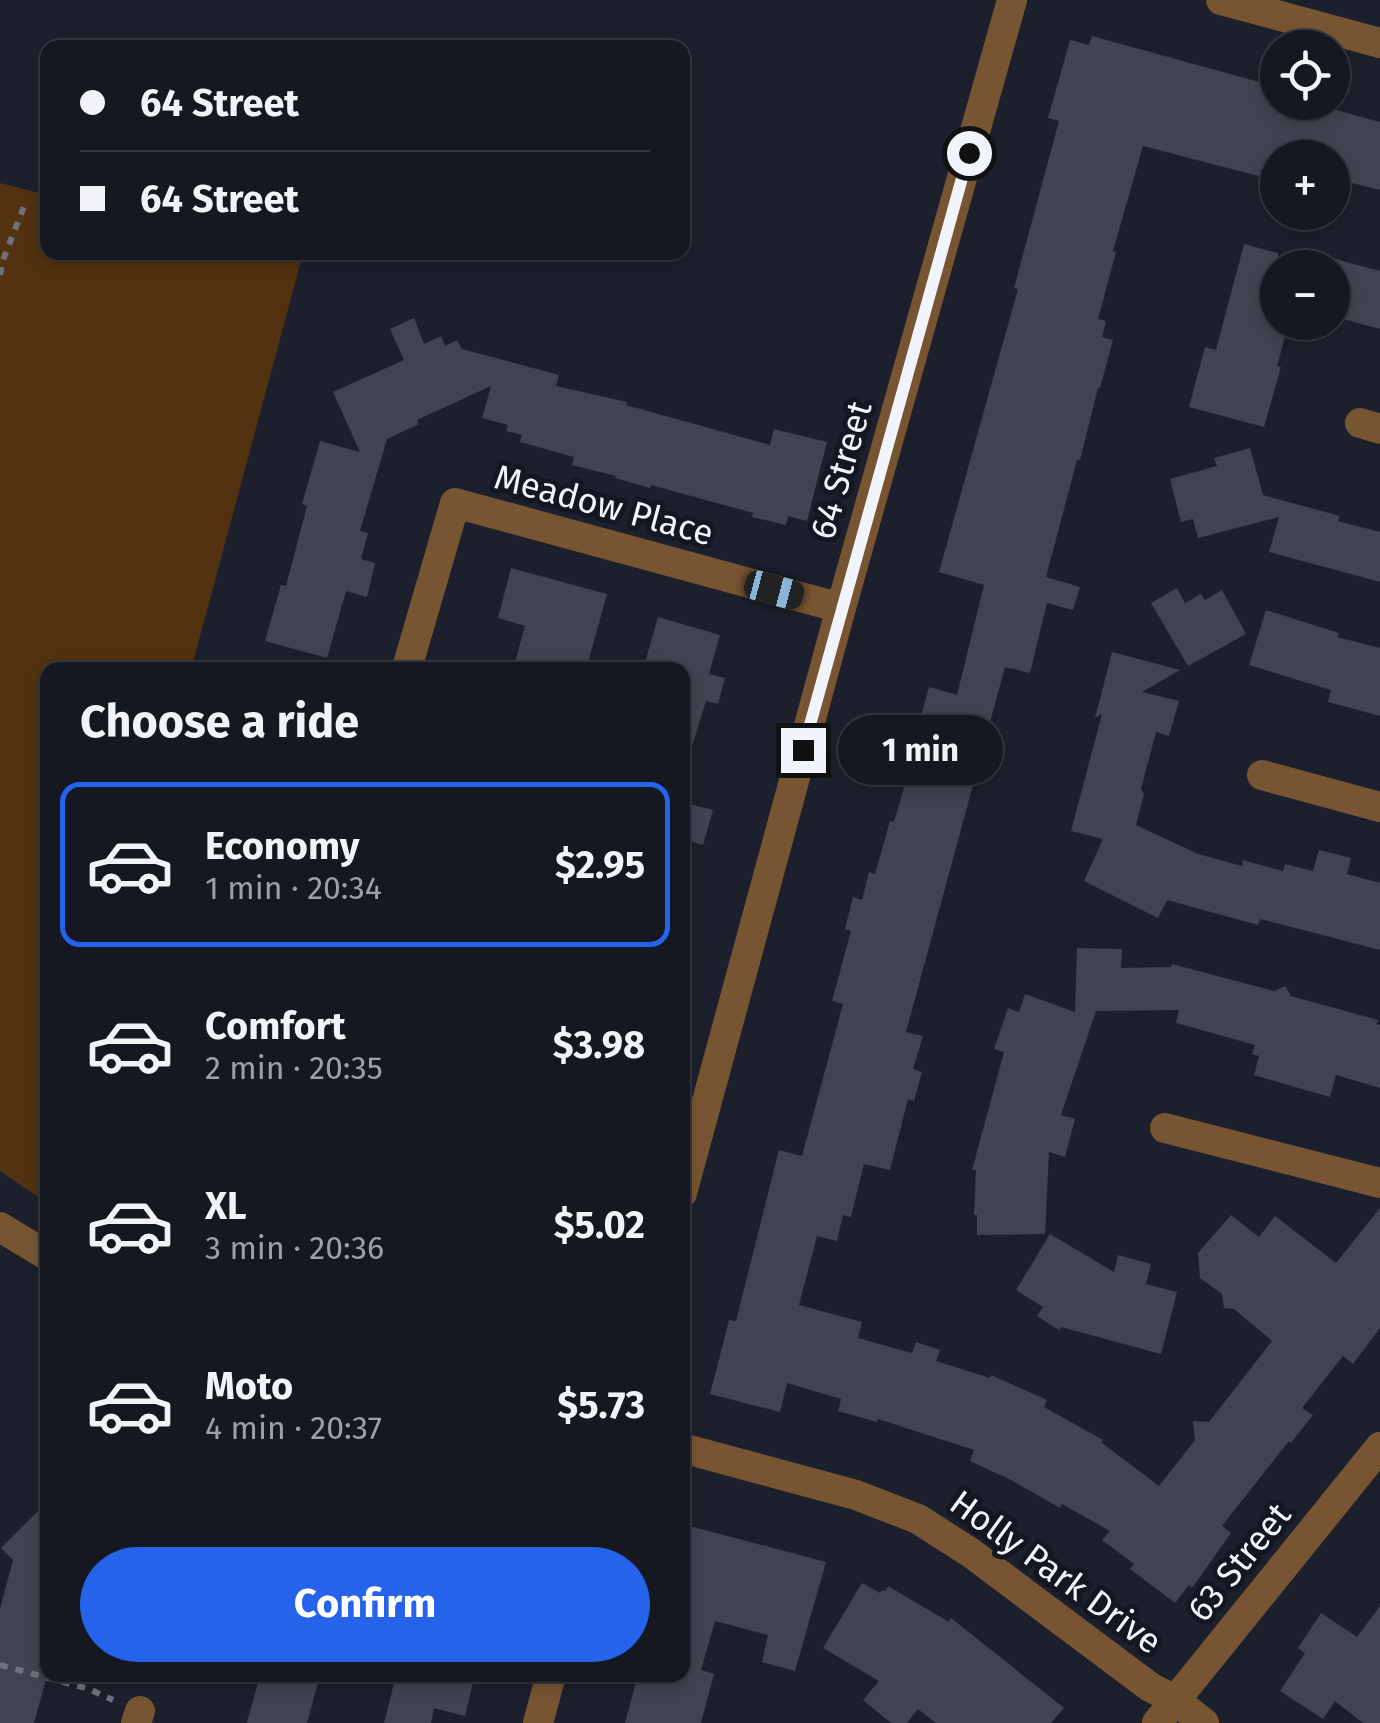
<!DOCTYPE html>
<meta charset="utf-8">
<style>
body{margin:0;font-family:"Fira Sans",sans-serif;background:#22252e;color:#f1f3f6;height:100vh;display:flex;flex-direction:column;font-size:38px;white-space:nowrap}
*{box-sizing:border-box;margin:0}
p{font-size:32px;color:#9da0a5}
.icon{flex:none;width:55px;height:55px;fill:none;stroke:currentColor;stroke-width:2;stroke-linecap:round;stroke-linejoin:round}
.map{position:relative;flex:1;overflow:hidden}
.sheet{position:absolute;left:40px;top:662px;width:650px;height:1020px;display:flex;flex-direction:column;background:#151821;border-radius:20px;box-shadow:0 5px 15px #0003,0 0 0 2px #34373f}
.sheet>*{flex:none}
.guide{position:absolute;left:40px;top:40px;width:650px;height:220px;border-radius:20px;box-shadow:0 5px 15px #0003,0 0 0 2px #34373f;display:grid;align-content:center;height:220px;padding:0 40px;background:#151821}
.buttons{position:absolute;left:1260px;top:30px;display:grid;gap:20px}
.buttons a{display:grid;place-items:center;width:90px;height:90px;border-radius:50%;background:#151821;box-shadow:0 5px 15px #0003,0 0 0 2px #34373f;font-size:50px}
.end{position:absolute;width:45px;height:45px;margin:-22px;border:12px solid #f1f4fc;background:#111;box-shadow:0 0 0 5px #111}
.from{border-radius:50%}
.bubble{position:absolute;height:70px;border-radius:35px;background:#151821;box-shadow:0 5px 15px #0003,0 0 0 2px #34373f;font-size:32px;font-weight:700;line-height:70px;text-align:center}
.car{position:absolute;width:30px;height:60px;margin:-30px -15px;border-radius:12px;box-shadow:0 0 8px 2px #0007;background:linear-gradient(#222 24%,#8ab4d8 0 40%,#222 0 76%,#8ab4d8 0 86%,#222 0)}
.guide b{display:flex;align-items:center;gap:35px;height:95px;font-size:38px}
.guide b+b{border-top:2px solid #34373f}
.guide i{width:25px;height:25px;background:#f1f3f6}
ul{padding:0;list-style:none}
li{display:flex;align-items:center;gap:30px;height:165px;margin:0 20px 15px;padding:0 20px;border:5px solid transparent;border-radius:20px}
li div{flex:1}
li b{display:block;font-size:38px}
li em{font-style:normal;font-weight:700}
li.current{border-color:#2563eb}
li>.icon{width:90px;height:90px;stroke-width:1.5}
h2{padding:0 40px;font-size:45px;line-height:120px}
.button{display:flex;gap:20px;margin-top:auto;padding:20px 40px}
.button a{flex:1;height:115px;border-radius:60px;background:#2563eb;color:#fff;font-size:40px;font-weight:700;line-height:115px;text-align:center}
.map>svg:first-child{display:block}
.green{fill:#523210}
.building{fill:#3f4450}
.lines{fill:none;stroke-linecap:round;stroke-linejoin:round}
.path{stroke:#6e727c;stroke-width:6;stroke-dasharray:8 8;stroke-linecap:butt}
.minor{stroke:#785532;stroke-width:30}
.route{stroke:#f1f4fc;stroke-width:12}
.labels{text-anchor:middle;stroke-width:10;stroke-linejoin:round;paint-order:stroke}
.street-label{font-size:35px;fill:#f1f4fc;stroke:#131722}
</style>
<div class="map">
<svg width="1380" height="1723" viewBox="0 0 1380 1723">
<rect width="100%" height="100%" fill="#1c202c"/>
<path class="green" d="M0,183L47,195L48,252H268L301,261L191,670H48V1188L44,1201L0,1171Z"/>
<path class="building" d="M1092,36L1274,86L1270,102H1307L1380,122V190L1332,178V158H1278V181L1143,146L1113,251L1116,252L1098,319L1106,321L1102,337L1113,340L1100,388H1098L1080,460H1077L1046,577L1080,587L1073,610L1047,603L1030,673L1005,667L906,1032L923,1036L913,1069L922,1072L914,1101L908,1099L890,1170L864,1164L851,1217L843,1215L837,1241L817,1236L799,1305L862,1322L858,1338L912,1353L916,1342L940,1350L936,1361L990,1378L991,1375L1047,1400L1044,1407L1103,1440L1101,1442L1159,1486L1195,1440L1193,1421L1209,1422L1272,1341L1234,1309L1224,1308L1222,1294L1200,1278L1198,1253L1231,1215L1259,1237L1275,1216L1336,1263L1380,1208V1328L1353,1364L1343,1356L1302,1408L1313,1415L1291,1443L1289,1441L1222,1526L1231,1533L1192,1588L1189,1585L1175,1603L1130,1569L1134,1564L1102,1540L1110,1531L1062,1504L1060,1508L1011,1480L970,1461L974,1450L878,1419L877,1422L838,1411L841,1399L787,1383L780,1412L710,1394L729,1320L736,1321L779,1150L802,1156L843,1004L832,1001L851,931L845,929L853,897L862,900L869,872L875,874L890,821L894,822L910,767L893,762L903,724L918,728L929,687L957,695L984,585L939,572L1018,289L1014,288L1059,121L1048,118L1070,40L1089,45Z
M1244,244L1278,253V322H1289L1277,366L1281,367L1264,427L1189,407L1205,347L1216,350Z
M1332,258L1380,271V329L1332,316Z
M414,318L424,344L441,336L445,346L457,340L462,349L559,375L556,386L627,402L626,405L770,445L774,429L827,442L807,521L788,516L786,525L752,517L753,513L651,485L650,488L615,478L616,476L572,465L574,457L520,442L522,435L506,431L508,425L482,418L491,386L417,420L419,424L387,439L360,531L368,533L361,559L375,563L367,597L346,591L327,658L265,641L281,585L286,586L307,506L302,504L320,441L360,452L333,392L404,360L390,329Z
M1250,448L1263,495L1340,516L1338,521L1380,532V582L1269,552L1279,517L1198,538L1193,519L1181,522L1170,479L1217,466L1214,458Z
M511,568L607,594L586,670H530L514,666L525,626L498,618Z
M1177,588L1185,603L1201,594L1205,600L1222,590L1246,634L1188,666L1151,603Z
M1266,610L1339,633L1337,637L1380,648V716L1328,702L1331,690L1249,665Z
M658,617L720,635L709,674L725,678L718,704L706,701L689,756L682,755V670H643Z
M1112,652L1180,670L1142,692L1179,701L1169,736L1156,732L1141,789L1144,794L1136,825L1198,854L1242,866L1243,860L1283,871L1285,864L1313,871L1319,850L1351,858L1347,874L1380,883V950L1260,919L1258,925L1167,900L1158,918L1084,881L1103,839L1071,831L1102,714L1095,718Z
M682,802L713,810L703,845L682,839Z
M1077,948L1122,949L1121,968L1171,967L1172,964L1274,991L1285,986L1291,996L1378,1020L1376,1024L1380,1025V1088L1336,1075L1330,1097L1254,1075L1259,1056L1252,1054L1255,1045L1176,1023L1179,1010L1096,1011L1061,1115L1075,1119L1065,1157L1049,1152L1045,1234L977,1235V1215H974L976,1170H972L1004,1052L994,1049L1008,1008L1019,1012L1025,994L1075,1012Z
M1050,1234L1114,1272L1118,1255L1151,1264L1146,1284L1177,1292L1161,1354L1061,1327L1059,1330L1037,1316L1043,1307L1016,1290Z
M48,1501V1672L34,1723H0V1609L13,1560L1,1548Z
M682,1524L826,1562L795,1671L762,1662L768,1635L715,1621L701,1670L714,1674L701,1723H625L638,1675H682Z
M862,1583L880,1593L882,1590L885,1591L888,1586L949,1622L951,1618L1064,1708L1051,1723H936L918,1709L907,1723H891L863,1700L879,1681L823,1648Z
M1380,1606V1723H1363L1335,1701L1323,1719L1280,1691L1305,1653L1298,1648L1321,1613L1357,1637Z
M260,1675H320L307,1723H247Z
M396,1675H446L473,1682L465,1716L434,1708L431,1723H384Z"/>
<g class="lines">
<path class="path" d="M0,275L3,260L25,204
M0,1665L89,1689L113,1700"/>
<path class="minor" d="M1221,0L1380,43
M1360,423L1380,429
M407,668L455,503L841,608
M1262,775L1380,807
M1165,1128L1380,1183
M682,1193L841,608L1012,0
M0,1227L48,1256
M682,1448L856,1495L918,1519L971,1553L1150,1687L1175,1700L1204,1723
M136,1723L140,1711
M538,1723L551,1675
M1157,1723L1380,1447"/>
</g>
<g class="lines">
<path class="route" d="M803,750L969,153"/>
</g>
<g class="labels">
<g class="street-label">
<text transform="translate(841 470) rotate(-74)" y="12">64 Street</text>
<text transform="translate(604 505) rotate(15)" y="12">Meadow Place</text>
<text transform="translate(1239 1562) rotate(-51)" y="12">63 Street</text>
<text transform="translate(1056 1572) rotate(36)" y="12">Holly Park Drive</text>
</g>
</g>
</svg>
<div class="buttons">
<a><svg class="icon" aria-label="locate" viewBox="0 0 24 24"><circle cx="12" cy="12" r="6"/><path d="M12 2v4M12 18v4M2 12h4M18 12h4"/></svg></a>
<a>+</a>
<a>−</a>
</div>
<i class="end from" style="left:969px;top:153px"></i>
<i class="end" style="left:803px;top:750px"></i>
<div class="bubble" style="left:838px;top:715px;width:165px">1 min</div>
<i class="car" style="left:774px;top:590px;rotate:105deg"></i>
<div class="guide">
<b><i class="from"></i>64 Street</b>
<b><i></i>64 Street</b>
</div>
<section class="sheet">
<h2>Choose a ride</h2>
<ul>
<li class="current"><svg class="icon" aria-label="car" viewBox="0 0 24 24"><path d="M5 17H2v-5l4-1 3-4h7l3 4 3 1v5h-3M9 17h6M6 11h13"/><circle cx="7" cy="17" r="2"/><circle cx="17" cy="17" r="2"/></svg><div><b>Economy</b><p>1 min · 20:34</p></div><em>$2.95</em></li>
<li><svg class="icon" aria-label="car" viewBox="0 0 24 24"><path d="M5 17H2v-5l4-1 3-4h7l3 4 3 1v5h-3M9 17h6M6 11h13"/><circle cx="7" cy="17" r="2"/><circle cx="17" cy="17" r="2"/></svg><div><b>Comfort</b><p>2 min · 20:35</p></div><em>$3.98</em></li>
<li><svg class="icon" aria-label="car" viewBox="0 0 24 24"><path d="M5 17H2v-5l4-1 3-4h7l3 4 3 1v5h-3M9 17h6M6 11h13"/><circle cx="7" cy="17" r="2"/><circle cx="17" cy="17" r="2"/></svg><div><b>XL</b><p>3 min · 20:36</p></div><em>$5.02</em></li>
<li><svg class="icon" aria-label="car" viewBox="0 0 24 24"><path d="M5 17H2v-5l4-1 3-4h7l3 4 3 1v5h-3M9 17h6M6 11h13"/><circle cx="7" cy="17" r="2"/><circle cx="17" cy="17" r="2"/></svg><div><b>Moto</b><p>4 min · 20:37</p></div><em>$5.73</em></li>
</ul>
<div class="button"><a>Confirm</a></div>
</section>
</div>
